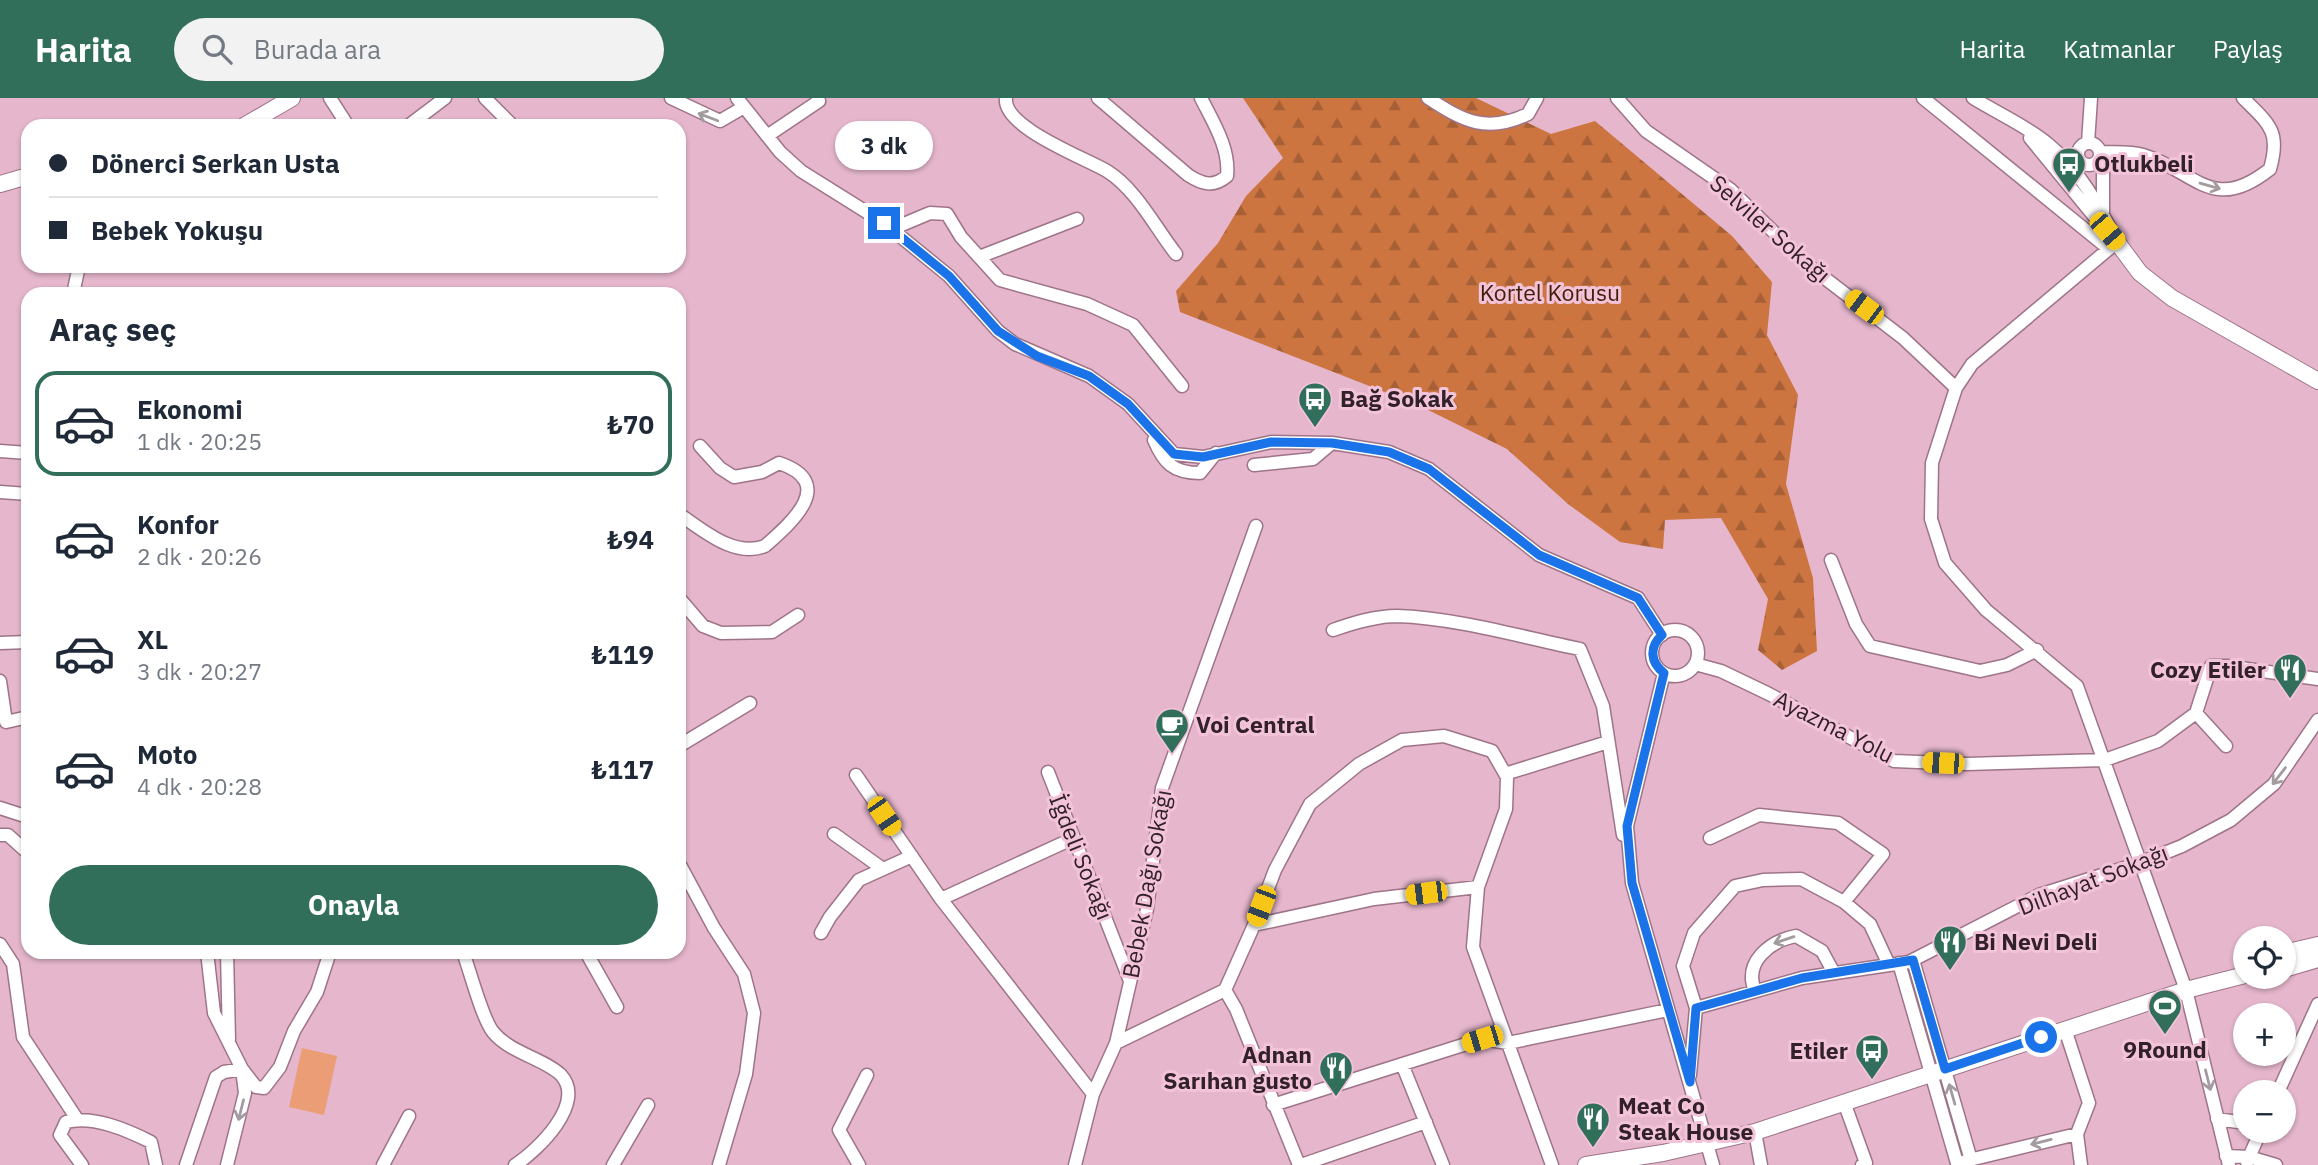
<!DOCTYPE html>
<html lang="tr">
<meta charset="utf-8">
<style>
body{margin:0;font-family:"IBM Plex Sans",sans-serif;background:#f2f2f3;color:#1f2937;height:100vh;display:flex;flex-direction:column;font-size:26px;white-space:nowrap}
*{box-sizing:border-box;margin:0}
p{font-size:23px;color:#747a83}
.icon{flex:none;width:38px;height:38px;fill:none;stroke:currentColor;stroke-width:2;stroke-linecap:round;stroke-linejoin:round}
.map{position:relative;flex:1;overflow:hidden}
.side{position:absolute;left:21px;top:189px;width:665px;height:672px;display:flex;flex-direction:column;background:#fff;border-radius:21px;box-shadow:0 2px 5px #0004}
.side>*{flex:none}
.banner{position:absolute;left:21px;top:21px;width:665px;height:154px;border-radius:21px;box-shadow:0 2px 5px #0004;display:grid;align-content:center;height:154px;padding:0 28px;background:#fff}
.buttons{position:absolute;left:2233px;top:828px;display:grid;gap:14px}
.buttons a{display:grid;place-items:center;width:63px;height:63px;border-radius:50%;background:#fff;box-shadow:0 2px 5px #0004;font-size:35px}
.end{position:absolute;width:32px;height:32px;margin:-16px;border:9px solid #1a73e8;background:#fff;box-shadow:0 0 0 4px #fff}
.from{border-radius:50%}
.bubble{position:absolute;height:49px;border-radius:24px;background:#fff;box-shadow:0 2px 5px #0004;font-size:23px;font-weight:800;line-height:49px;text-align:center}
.car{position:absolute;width:21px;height:42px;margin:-21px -10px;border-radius:9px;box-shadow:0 0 5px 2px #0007;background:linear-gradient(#f5c518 24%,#345 0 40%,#f5c518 0 76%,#345 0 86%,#f5c518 0)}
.banner b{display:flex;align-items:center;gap:24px;height:66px;font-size:26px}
.banner b+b{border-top:2px solid #e0e1e3}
.banner i{width:18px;height:18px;background:#1f2937}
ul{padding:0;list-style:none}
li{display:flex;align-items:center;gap:21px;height:105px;margin:0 14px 10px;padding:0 14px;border:4px solid transparent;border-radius:21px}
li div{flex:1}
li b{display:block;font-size:26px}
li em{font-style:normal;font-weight:800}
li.current{border-color:#316f5a}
li>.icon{width:63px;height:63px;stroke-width:1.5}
h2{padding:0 28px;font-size:32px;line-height:84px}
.cta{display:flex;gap:14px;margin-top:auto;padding:14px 28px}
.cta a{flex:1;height:80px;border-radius:42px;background:#316f5a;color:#fff;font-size:28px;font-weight:800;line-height:80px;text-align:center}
header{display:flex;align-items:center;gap:42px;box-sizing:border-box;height:98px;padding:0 35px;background:#316f5a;color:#fff}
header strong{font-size:33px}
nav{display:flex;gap:38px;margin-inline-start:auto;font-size:24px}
.search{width:490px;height:63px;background:#f2f2f3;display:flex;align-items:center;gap:18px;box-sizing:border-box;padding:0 24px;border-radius:38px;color:#747a83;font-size:26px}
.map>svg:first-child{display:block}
.green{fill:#eb9e75}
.forest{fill:url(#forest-firs)}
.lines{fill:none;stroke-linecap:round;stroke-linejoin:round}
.minor-casing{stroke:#9e7488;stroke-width:15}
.major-casing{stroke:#9e7488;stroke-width:18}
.minor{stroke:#fff;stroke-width:12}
.major{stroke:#fff;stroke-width:16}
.oneway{stroke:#a39b9f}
.route{stroke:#1a73e8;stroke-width:9}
.labels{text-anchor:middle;stroke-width:6;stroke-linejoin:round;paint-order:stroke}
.poi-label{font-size:23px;font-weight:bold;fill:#322129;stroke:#f2c3d9;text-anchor:start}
.street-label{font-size:23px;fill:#322129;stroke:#f2c3d9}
.park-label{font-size:23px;fill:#421e08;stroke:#f2c3d9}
</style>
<header>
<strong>Harita</strong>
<div class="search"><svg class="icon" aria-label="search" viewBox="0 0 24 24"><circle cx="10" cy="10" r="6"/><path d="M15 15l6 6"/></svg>Burada ara</div>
<nav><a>Harita</a><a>Katmanlar</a><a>Paylaş</a></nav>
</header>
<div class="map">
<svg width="2318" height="1067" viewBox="0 0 2318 1067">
<defs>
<pattern id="forest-firs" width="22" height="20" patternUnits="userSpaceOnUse" patternTransform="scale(1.75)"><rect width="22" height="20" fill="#cd7541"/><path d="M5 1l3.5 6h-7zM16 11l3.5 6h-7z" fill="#a76036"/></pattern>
</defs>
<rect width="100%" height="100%" fill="#e5b6cc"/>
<path class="green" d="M302,950L337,958L324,1017L289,1009Z"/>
<path class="forest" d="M1243,0H1476L1551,36L1595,23L1732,138L1772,184L1767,237L1798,297L1786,386L1813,480L1817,553L1782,572L1758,552L1768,501L1721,420L1665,422L1663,451L1620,444L1568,406L1507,351L1418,307L1180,214L1176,193L1218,145L1246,98L1283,60Z"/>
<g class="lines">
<g class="minor-casing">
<path id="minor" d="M330,0L348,28
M485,0L513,28
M671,0L720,23L744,9
M737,0L780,54L801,73L884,125L949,178L998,233L1015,246L1089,278L1128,306L1174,356L1203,359L1271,344L1332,345L1389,354L1429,371L1539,457L1638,500L1662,537
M1006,0C1002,29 1085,60 1107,73C1136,91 1155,129 1176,156
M1098,0L1188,77C1202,86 1213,90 1227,78C1230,50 1213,24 1201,0
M1428,0C1463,23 1487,36 1528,16L1537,0
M1617,0L1646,33L1731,92L1805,165L1903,240L1956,290
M1923,0L2109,151
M1973,0C1997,15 2027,28 2048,46C2079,71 2100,109 2117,144
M408,28L445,0
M767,38L819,3L818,0
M2030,40L2107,134
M2088,45L2091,0
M2078 56a11 11 0 1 1 22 0a11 11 0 1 1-22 0Z
M2100,54C2113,55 2130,53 2143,57C2196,73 2212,117 2270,71C2281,33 2269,26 2243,0
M2103,114V70L2118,55
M892,131L930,115L947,116L961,139L1000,182L1087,206L1133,227L1182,288
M2117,144L1972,266L1956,290L1932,365L1931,421L1945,465L1986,512L2077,588L2186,892L2229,1067
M979,159L1077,121
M73,196L79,168
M1154,342C1164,365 1173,375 1200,375L1216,355
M0,353L28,355
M1254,367L1313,361L1332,345
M0,394L28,396
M679,416C703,432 734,460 765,448C791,425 838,385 779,365L762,374L734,379L720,370L700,348
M1831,462L1856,526L1870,548L1980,573L2007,567L2037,552
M679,500L703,528L721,535L772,534L798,517
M1333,532C1353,525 1375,518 1397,518C1457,520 1521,539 1580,551L1603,608L1623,737
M1652 555a23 23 0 1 1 46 0a23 23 0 1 1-46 0Z
M0,545L28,544
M1695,566L1721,573L1769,596L1894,663L1967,666L2105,662L2158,643L2196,615L2211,568H2227L2318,581
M1664,575L1627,728L1632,785L1713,1067
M0,583L6,624L28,619
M2196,615L2226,648
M679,648L750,605
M1048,674L1130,883
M1505,676L1608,644
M856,677L941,801L1093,996
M0,710L28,719
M834,736L883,771
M0,737H8L28,755
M1710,740L1759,717L1838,725L1883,756L1844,804
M679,765L714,830L744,876L754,915L746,976L719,1067
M941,801L1074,740
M1254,827L1275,772L1310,706L1359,666L1402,642L1444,638L1492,653L1507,679L1506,711L1478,789L1473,849L1552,1067
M821,835L830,819L859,782L912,758
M0,846L13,866L23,939L77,1021
M207,854L214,915L242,971L245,995L227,1067
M227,854L229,942
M463,854C470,873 482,920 493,934C510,955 545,961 561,977C587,1005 537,1053 515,1067
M586,854L617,909
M1913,862L1971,1062
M1899,865L1957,1065
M1225,892L1236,911L1299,1067
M1755,893C1743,864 1770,843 1796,838L1822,853L1834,875
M1696,910L1802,880L1909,864L2039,797L2140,765L2182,748L2231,722L2274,686L2318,622
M2065,931L2089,1005L2077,1036
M1116,945L1225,892L1254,827L1374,801L1478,789
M1402,966L1443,1067
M1690,977L1696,910L1683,868L1694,835L1735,788L1763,782L1801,781L1844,804L1870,826L1889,867
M2278,994L2318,906
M1844,1004L1866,1065L1862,1067
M1273,1007L1482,941L1508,945L1668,912
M2217,1021L2245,1025
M1755,1034L1761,1067
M2226,1058L2249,1059L2276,1067
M1965,1063L2077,1036L2081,1067
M2247,1064L2261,1032
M82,1067L60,1037L66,1024C93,1017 127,1032 151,1044L156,1067
M186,1067L216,979L224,974L242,971L256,989L264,990L280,969L294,933L317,894L330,854
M383,1067L409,1018
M613,1067L648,1007
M859,1067L839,1032L867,977
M1075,1067L1093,996L1116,945L1147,811L1162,690L1256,428
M1301,1067L1426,1024"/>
</g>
<g class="major-casing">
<path id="major" d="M244,28L292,0
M0,86L28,78
M2117,144L2140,175L2172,200L2318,283
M2284,855L2318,847
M2284,871L2318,861
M1586,1067L1663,1055L1755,1034L2186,892L2245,877"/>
</g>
<use href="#minor" class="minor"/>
<use href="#major" class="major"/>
</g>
<defs><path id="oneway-shaft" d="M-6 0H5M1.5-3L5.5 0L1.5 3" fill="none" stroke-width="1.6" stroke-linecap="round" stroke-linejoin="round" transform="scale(1.75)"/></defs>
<g class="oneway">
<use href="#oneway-shaft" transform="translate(708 19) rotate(-159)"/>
<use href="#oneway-shaft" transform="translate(2210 88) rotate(16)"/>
<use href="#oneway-shaft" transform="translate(2279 678) rotate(128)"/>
<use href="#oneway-shaft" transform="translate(1784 842) rotate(161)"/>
<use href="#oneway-shaft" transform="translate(2208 982) rotate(76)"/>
<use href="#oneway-shaft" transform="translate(1952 996) rotate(-106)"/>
<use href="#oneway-shaft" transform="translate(241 1012) rotate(104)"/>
<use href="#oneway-shaft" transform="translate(2041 1044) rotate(166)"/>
</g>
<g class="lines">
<path class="route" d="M884,125L949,178L998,233L1037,258L1089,278L1128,306L1174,356L1203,359L1271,344L1332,345L1389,354L1429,371L1539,457L1638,500L1662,537C1649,549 1650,564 1664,575L1627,728L1632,785L1690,984L1696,910L1802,880L1913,862L1945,971L2041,939"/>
</g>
<defs>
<g id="bus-pin" transform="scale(1.75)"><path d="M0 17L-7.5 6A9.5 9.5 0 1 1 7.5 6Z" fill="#316f5a" stroke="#f2c3d9"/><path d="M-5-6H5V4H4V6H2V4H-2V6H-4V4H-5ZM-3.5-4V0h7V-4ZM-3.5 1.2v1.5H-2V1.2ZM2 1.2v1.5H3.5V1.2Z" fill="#fff"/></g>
<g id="restaurant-pin" transform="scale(1.75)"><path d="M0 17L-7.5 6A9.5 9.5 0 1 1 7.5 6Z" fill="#316f5a" stroke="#f2c3d9"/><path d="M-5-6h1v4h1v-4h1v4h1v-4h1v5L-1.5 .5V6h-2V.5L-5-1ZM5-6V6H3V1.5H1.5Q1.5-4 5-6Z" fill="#fff"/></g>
<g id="cafe-pin" transform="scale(1.75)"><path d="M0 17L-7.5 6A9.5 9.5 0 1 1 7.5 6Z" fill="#316f5a" stroke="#f2c3d9"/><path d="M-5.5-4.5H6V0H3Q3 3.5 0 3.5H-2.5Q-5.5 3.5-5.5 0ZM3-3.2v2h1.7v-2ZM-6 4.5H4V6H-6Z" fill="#fff"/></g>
<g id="stadium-pin" transform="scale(1.75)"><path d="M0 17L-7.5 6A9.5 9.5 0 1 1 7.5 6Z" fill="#316f5a" stroke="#f2c3d9"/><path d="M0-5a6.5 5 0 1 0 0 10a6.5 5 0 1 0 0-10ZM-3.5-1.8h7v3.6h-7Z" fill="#fff"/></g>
</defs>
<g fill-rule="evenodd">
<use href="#bus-pin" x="2069" y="66"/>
<use href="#bus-pin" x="1315" y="301"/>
<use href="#restaurant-pin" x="2290" y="572"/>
<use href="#cafe-pin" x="1172" y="627"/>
<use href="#restaurant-pin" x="1950" y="844"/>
<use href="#stadium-pin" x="2165" y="908"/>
<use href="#bus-pin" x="1872" y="953"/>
<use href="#restaurant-pin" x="1336" y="970"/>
<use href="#restaurant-pin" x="1593" y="1021"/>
</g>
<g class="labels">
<g class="poi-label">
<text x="2094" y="74">Otlukbeli</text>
<text x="1340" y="309">Bağ Sokak</text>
<text x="2266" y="580" text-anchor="end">Cozy Etiler</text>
<text x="1196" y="635">Voi Central</text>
<text x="1974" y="852">Bi Nevi Deli</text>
<text x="2165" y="960" text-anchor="middle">9Round</text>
<text x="1848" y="961" text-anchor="end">Etiler</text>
<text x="1312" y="965" text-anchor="end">Adnan<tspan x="1312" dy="26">Sarıhan gusto</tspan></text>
<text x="1618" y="1016">Meat Co<tspan x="1618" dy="26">Steak House</tspan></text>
</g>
<g class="street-label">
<text transform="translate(1770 131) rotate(41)" y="8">Selviler Sokağı</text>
<text transform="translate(1834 629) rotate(27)" y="8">Ayazma Yolu</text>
<text transform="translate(1081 759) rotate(68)" y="8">İğdeli Sokağı</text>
<text transform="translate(2093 782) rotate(-21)" y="8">Dilhayat Sokağı</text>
<text transform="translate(1147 786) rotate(-80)" y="8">Bebek Dağı Sokağı</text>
</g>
<g class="park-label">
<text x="1550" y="203">Kortel Korusu</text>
</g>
</g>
</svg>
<div class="buttons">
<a><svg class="icon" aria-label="locate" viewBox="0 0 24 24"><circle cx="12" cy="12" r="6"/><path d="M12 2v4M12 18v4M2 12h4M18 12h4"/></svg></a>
<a>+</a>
<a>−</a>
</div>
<i class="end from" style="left:2041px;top:939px"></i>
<i class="end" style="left:884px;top:125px"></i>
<div class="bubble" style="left:835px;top:23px;width:98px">3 dk</div>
<i class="car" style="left:2107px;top:133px;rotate:139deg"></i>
<i class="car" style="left:1864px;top:209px;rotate:307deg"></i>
<i class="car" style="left:1943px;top:665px;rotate:272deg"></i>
<i class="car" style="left:884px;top:718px;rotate:146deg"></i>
<i class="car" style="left:1426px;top:795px;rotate:263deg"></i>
<i class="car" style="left:1261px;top:808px;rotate:201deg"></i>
<i class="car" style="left:1482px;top:941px;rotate:253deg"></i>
<div class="banner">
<b><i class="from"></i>Dönerci Serkan Usta</b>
<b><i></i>Bebek Yokuşu</b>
</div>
<section class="side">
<h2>Araç seç</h2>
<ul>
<li class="current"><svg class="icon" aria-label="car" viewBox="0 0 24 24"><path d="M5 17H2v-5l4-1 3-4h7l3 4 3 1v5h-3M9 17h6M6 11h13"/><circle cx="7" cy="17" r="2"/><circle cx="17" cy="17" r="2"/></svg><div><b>Ekonomi</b><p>1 dk · 20:25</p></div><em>₺70</em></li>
<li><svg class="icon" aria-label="car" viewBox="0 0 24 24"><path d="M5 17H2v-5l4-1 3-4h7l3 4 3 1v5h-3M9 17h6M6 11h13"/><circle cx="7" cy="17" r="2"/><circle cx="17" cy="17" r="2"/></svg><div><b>Konfor</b><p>2 dk · 20:26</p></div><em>₺94</em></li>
<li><svg class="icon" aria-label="car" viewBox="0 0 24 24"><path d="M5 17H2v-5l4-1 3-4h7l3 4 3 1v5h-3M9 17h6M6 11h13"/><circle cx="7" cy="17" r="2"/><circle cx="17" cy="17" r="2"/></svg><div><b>XL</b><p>3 dk · 20:27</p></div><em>₺119</em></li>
<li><svg class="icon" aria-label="car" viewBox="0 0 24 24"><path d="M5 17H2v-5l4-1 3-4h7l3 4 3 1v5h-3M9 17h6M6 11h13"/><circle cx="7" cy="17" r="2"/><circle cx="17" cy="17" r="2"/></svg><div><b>Moto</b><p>4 dk · 20:28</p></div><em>₺117</em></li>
</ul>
<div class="cta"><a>Onayla</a></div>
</section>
</div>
